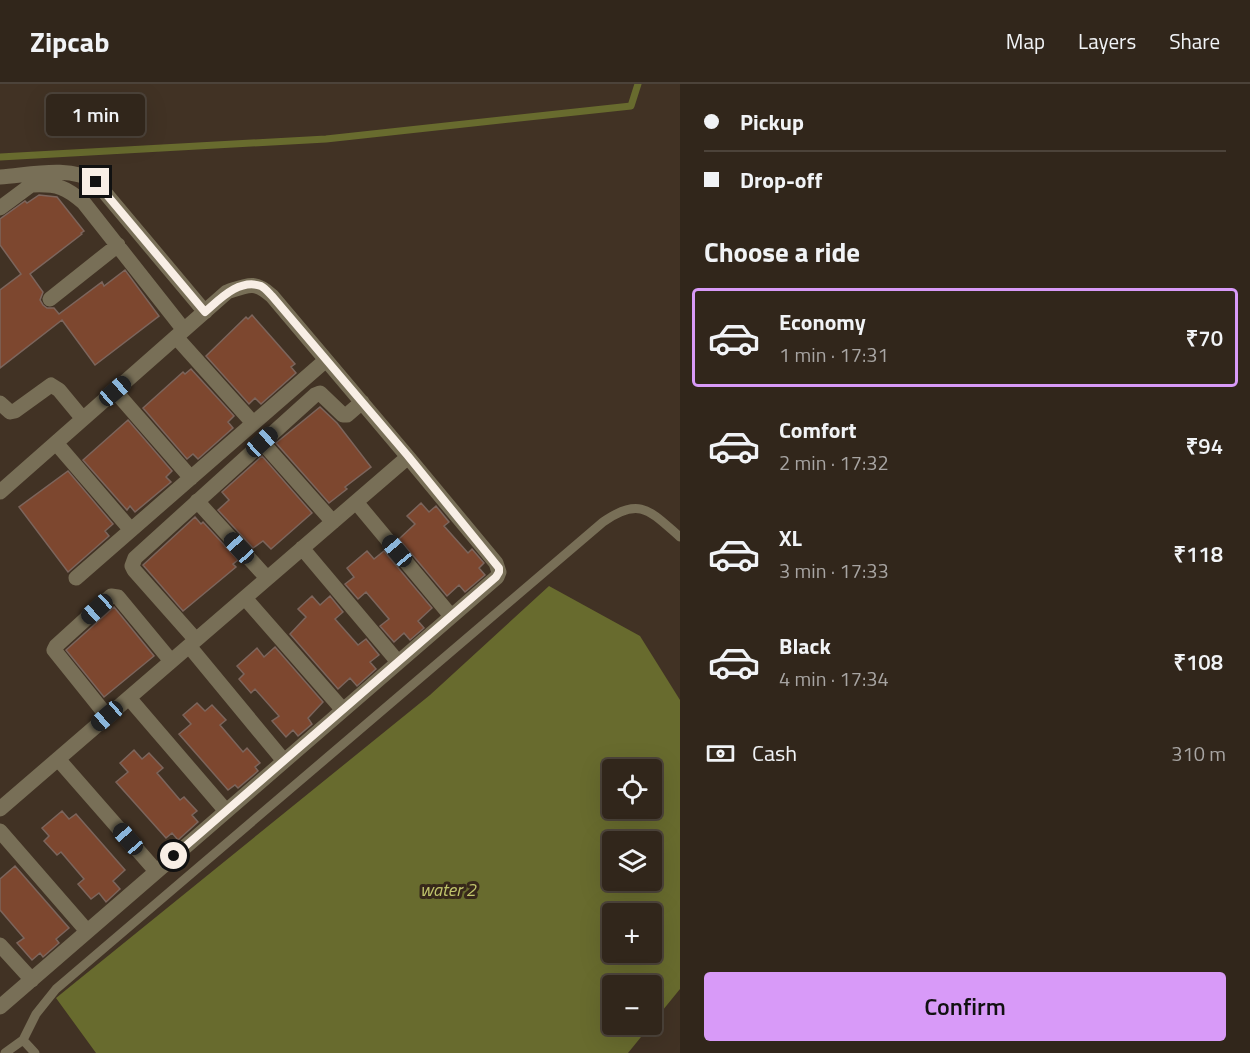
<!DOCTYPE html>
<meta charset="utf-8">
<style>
body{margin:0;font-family:"Titillium Web",sans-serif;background:#392e24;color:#f1f3f6;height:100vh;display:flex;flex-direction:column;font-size:22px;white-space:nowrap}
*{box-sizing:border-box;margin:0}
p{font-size:20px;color:#a8a5a3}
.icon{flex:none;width:33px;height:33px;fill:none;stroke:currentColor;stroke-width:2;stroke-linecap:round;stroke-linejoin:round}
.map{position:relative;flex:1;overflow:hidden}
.panel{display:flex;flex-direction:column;background:#31261b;width:570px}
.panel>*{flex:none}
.guide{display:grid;align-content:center;height:132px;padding:0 24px;background:#31261b}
.fabs{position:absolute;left:602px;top:675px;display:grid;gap:12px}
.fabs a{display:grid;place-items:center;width:60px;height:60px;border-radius:6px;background:#31261b;box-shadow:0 6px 24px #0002,0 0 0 2px #4c433a;font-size:30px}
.end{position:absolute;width:27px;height:27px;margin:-14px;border:8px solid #f8eee5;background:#111;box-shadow:0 0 0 3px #111}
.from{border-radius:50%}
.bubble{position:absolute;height:42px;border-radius:6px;background:#31261b;box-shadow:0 6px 24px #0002,0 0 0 2px #4c433a;font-size:20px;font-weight:600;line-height:42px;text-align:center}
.car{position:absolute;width:18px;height:36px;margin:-18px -9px;border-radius:8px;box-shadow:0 0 4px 2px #0007;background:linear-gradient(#222 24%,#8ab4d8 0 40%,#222 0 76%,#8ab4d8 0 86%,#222 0)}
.guide b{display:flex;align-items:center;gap:21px;height:57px;font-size:22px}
.guide b+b{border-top:2px solid #4c433a}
.guide i{width:15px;height:15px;background:#f1f3f6}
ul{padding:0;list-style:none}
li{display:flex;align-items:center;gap:18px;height:99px;margin:0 12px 9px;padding:0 12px;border:3px solid transparent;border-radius:6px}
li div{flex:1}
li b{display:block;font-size:22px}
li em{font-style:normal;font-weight:600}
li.selected{border-color:#d89af8}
li>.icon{width:54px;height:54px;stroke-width:1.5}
h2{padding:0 24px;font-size:27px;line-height:72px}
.pay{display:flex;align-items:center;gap:15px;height:66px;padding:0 24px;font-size:22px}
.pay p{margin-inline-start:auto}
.button{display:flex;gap:12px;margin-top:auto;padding:12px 24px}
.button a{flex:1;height:69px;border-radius:6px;background:#d89af8;color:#111;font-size:24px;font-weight:600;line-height:69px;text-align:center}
header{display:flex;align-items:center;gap:36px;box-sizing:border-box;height:84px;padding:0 30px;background:#31261b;border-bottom:2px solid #4c433a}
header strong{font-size:28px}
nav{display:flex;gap:33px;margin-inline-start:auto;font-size:21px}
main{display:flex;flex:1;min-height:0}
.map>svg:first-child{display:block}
.water{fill:#686b2e;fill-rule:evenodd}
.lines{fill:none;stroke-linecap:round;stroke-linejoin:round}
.stream{stroke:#686b2e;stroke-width:7}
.building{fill:#7d472f;stroke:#7c655c;stroke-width:1.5}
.lane{stroke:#786f57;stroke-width:9}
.street{stroke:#786f57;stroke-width:15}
.route{stroke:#f8eee5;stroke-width:8}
.labels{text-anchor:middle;stroke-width:6;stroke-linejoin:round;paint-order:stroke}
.water-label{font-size:18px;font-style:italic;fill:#c1c56c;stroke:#37281a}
</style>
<header>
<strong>Zipcab</strong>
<nav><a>Map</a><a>Layers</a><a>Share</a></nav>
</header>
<main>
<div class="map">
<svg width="680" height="969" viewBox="0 0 680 969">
<rect width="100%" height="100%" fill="#413224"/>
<path class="water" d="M549,502L640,552L680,616V905L628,969H96L56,914L430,611ZM612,686H651V724H612ZM612,758H651V796H612ZM612,830H651V868H612ZM612,902H651V940H612Z"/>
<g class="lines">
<path class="stream" d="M0,73L326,55L631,22L638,0"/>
</g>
<path class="building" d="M39,111L57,113L84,147L81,149L82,150L30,190L43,208L40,216L43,221L47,224H54L59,230L102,198L104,202L125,186L159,232L95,281L62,236L0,284V206L21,190L0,161V135L25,117L27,119Z
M252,231L295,280L291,283L296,289L261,320L255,314L249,320L206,272L246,233L248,235Z
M191,285L234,332L228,338L233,344L198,375L193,370L187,375L143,324L183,288L185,290Z
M320,323L337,339L371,383L345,403L347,405L329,419L276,359Z
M128,336L172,387L166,393L171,398L135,428L130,422L127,426L83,376Z
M262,372L312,429L271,465L263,457L253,464L218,426L229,416L222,408Z
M68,387L113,440L105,447L109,452L68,488L19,423Z
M421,419L429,428L436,422L449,438L444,442L468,469L472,465L484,479L479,484L485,491L465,508L459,501L447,512L399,455L415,440L407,432Z
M195,433L201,440L203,438L238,476L233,480L236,483L183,527L143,481Z
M367,467L374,475L384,467L432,524L418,537L424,544L410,556L404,549L394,558L380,542L389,535L366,508L358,515L345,500L354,493L347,484Z
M312,512L320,521L330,512L343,528L335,535L358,561L366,555L379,571L370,578L376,585L357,602L350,594L338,605L290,550L306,533L298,525Z
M114,523L154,572L104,613L66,566Z
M275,563L323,618L308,634L312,640L298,652L293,646L286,653L272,637L279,632L255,605L251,609L239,595L244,590L237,582L257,564L264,573Z
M197,619L205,627L212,621L226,636L220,641L243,668L247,664L260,679L255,683L258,687L238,704L235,701L228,706L179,650L191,640L183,631Z
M134,666L142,675L149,669L163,684L157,689L180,716L184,713L197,727L192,731L198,738L178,756L172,749L166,754L116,698L128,688L120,679Z
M62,727L69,735L76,730L125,786L113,797L120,805L106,818L99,809L91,815L78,800L84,795L61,768L57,771L44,757L49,752L42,744Z
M15,782L69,844L56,855L59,859L43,873L40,869L32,876L17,859L24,854L0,826V795Z"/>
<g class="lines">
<path class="lane" d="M23,956L36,930L56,905L603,438C640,412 650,427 680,453
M5,969L23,956L35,969"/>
<path class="street" d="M0,93C30,91 69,81 96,98L205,228
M33,101C57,100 66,103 84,119L184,246
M0,124L31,101
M50,215L118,161
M176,253L253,339
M115,307L191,394
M0,319L10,328L15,327L51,301L59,306L83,335
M262,358L333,438
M56,359L131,446
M0,408L227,208C248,201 254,196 272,212L408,373L0,725
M197,417L267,494
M356,418L451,532
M302,464L398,578
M76,494L326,276
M245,514L343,626
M196,556L134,486L132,482L135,474L315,311L320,309L343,331H347L362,318
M189,562L284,677
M129,614L226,727
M107,632L54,566L56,562L111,512L118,513L171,577
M58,675L156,787
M0,747L87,847
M0,861L32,896
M0,923L497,493L499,488L496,479L408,373"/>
</g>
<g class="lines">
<path class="route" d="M96,98L205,228C219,216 239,194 261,202C265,204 269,209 272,212L408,372L499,484V488L496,493L174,772"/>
</g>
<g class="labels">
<g class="water-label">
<text x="448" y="812">water 2</text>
</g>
</g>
</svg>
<div class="fabs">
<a><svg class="icon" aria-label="locate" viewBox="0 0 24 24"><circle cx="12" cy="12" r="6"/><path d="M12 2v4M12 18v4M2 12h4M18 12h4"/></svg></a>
<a><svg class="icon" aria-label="layers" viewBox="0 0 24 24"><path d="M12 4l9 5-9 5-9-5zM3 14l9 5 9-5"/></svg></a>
<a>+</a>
<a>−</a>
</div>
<i class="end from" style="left:174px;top:772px"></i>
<i class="end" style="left:96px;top:98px"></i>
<div class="bubble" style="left:46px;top:10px;width:99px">1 min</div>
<i class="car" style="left:115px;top:307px;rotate:49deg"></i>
<i class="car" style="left:262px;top:358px;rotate:48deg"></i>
<i class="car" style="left:239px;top:464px;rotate:318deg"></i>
<i class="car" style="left:397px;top:467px;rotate:320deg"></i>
<i class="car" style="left:97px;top:525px;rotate:228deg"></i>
<i class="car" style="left:107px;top:632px;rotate:229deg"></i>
<i class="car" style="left:128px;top:755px;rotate:319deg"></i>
</div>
<section class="panel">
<div class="guide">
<b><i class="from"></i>Pickup</b>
<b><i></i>Drop-off</b>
</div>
<h2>Choose a ride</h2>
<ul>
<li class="selected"><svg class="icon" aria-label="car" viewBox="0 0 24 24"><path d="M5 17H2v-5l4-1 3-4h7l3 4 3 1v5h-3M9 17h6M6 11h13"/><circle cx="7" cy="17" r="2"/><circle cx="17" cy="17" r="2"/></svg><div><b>Economy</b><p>1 min · 17:31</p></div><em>₹70</em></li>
<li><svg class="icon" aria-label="car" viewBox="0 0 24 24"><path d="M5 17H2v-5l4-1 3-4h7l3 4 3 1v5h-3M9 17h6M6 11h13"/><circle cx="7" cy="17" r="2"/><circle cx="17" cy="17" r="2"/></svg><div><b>Comfort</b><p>2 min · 17:32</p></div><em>₹94</em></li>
<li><svg class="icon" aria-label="car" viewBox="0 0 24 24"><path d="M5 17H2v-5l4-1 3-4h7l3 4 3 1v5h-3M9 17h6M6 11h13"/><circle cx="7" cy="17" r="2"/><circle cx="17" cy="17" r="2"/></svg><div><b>XL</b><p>3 min · 17:33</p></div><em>₹118</em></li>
<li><svg class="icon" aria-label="car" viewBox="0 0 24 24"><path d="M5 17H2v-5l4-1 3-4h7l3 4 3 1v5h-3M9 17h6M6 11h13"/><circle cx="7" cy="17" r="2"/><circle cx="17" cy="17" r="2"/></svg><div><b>Black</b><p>4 min · 17:34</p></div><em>₹108</em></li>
</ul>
<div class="pay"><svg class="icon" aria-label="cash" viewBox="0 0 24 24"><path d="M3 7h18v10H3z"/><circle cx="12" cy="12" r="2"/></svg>Cash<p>310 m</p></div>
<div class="button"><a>Confirm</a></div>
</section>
</main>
